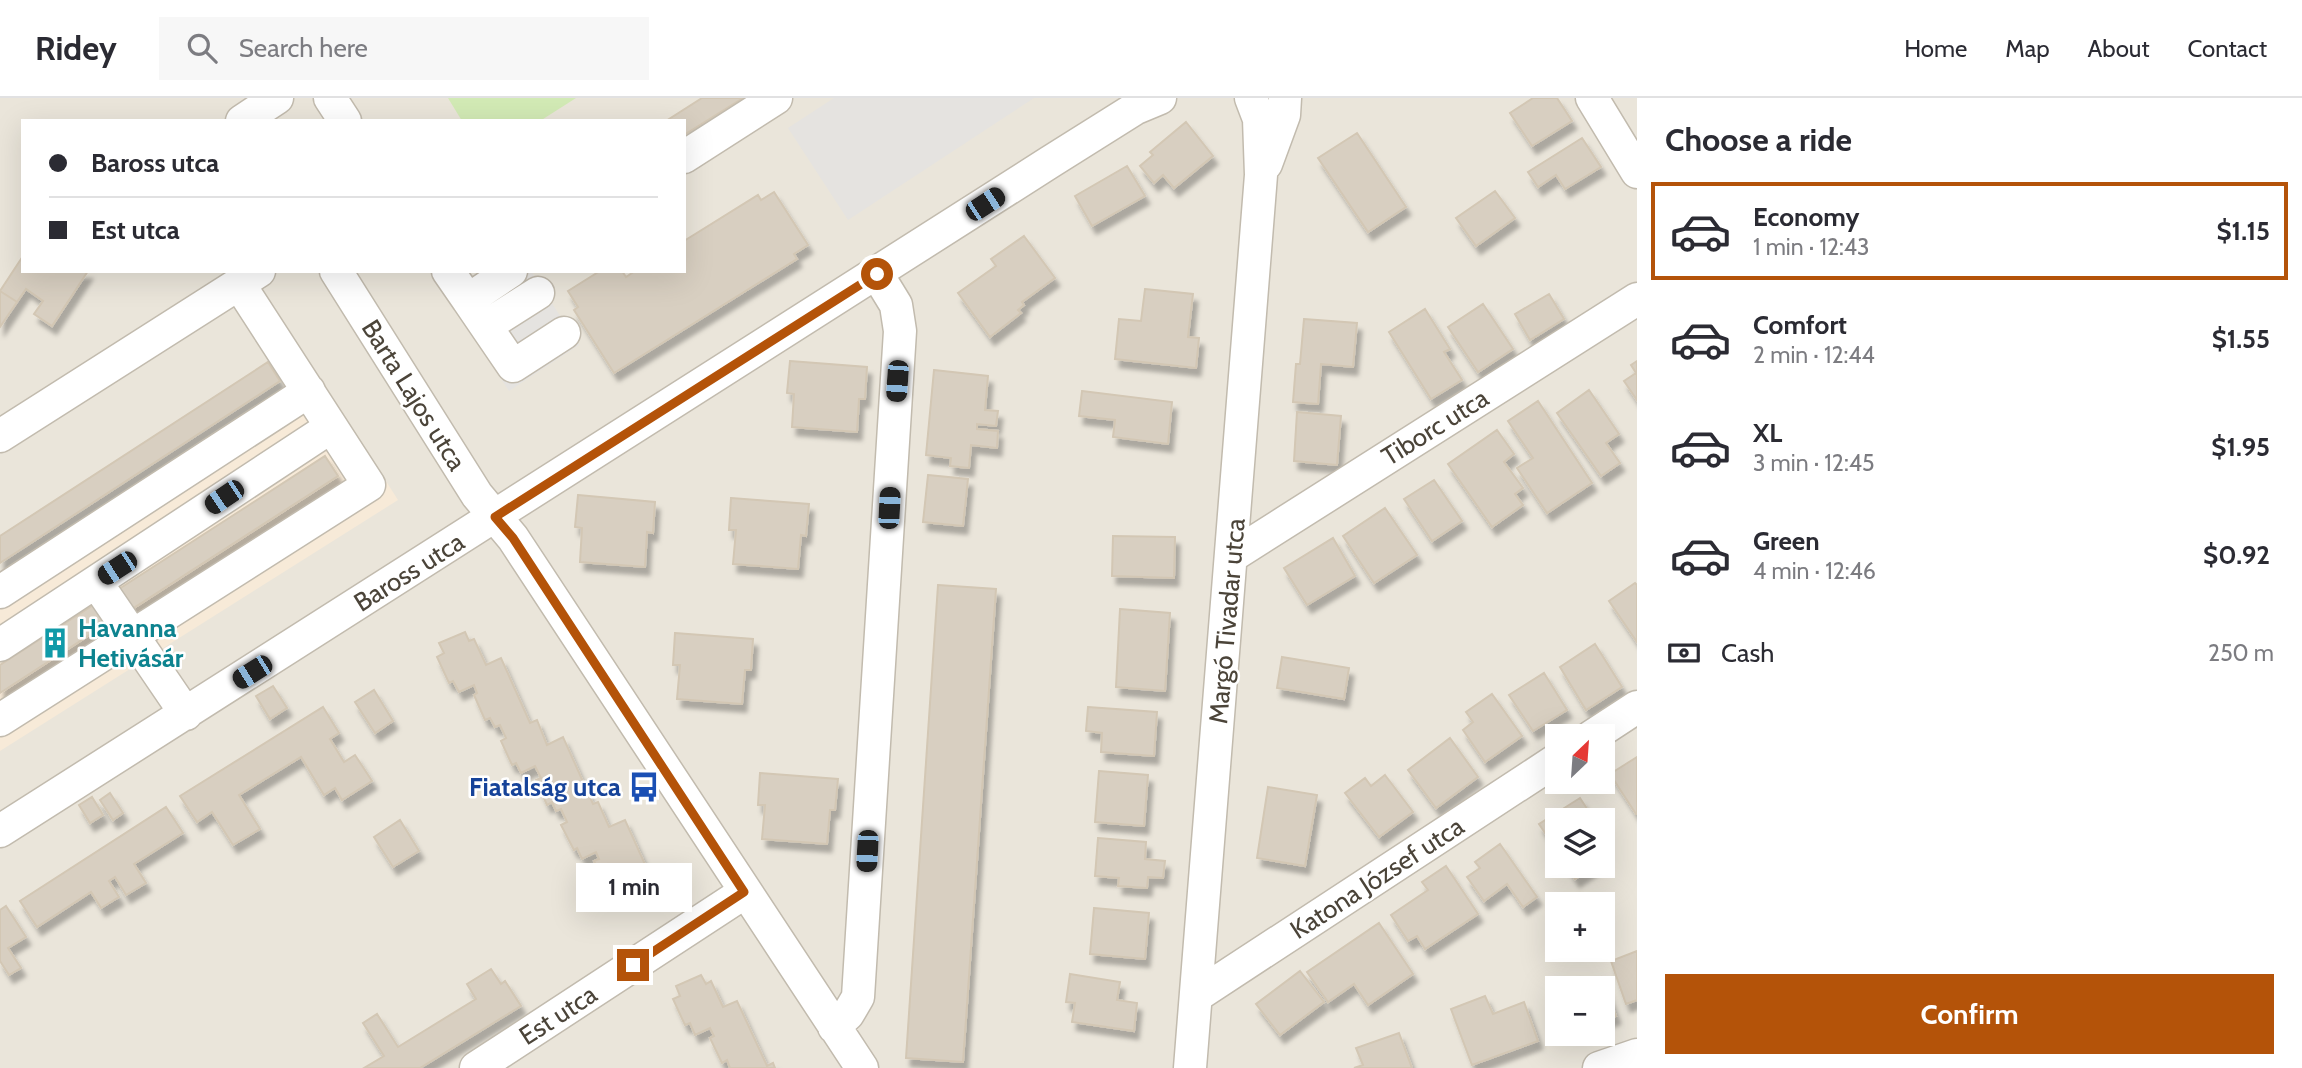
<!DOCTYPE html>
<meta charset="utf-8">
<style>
body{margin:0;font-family:Cabin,sans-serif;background:#f7f7f7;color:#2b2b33;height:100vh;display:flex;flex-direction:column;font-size:26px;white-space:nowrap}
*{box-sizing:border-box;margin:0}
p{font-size:23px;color:#7c7c81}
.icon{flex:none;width:38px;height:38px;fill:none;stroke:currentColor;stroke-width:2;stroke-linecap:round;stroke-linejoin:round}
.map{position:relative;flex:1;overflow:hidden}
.sheet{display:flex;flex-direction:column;background:#fff;width:665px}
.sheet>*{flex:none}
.banner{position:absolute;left:21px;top:21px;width:665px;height:154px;border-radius:0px;box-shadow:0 7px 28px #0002;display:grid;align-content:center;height:154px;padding:0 28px;background:#fff}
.needle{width:46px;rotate:25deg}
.buttons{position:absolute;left:1545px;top:626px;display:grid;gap:14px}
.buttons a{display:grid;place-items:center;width:70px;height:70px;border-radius:0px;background:#fff;box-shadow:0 7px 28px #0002;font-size:35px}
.end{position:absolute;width:32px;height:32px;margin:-16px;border:9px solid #b45309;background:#fff;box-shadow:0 0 0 4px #fff}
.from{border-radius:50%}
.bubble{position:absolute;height:49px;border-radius:0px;background:#fff;box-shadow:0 7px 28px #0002;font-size:23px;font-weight:700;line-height:49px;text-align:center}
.car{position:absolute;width:21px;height:42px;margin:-21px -10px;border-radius:9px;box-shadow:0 0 5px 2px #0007;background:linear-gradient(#222 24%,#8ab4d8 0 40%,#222 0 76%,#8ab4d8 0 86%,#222 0)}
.banner b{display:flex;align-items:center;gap:24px;height:66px;font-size:26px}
.banner b+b{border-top:2px solid #e1e1e2}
.banner i{width:18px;height:18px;background:#2b2b33}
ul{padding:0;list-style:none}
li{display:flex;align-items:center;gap:21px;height:98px;margin:0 14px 10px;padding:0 14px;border:4px solid transparent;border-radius:0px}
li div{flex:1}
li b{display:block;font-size:26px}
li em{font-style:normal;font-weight:700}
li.current{border-color:#b45309}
li>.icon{width:63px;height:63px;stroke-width:1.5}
h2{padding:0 28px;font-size:32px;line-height:84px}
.pay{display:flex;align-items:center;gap:18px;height:77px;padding:0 28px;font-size:26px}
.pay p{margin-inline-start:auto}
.button{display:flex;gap:14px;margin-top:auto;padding:14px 28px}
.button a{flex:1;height:80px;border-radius:0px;background:#b45309;color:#fff;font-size:28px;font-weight:700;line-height:80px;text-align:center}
header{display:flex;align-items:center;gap:42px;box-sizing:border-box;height:98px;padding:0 35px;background:#fff;border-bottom:2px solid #e1e1e2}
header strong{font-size:33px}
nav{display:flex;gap:38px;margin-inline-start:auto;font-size:24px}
.search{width:490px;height:63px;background:#f7f7f7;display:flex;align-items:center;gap:18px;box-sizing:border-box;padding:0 24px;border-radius:0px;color:#7c7c81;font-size:26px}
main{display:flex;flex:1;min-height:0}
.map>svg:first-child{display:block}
.residential{fill:#eae5da;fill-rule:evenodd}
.commercial{fill:#f7ead8}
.green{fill:#d2eab5}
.parking{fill:#e5e3e0}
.building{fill:#d8cfc1;stroke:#d3c7b4;stroke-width:2;filter:url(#shadow)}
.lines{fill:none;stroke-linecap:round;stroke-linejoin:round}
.minor-casing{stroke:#c2bbae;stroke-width:35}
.minor{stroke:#fff;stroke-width:32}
.route{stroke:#b45309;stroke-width:9}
.labels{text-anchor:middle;stroke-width:5;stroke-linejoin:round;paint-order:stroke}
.street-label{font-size:26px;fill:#4b4439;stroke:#fff}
.culture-label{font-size:26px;font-weight:bold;fill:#0d838f;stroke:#fff;text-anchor:start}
.transit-label{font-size:26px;font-weight:bold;fill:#164399;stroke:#fff;text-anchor:end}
</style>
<header>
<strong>Ridey</strong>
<div class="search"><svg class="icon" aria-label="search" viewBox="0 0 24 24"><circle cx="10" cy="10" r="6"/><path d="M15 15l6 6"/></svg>Search here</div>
<nav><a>Home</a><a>Map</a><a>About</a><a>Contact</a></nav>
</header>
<main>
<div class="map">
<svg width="1637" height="970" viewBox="0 0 1637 970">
<defs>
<filter id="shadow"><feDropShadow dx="4.5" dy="8" stdDeviation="2" flood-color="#0004"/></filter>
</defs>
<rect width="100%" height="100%" fill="#f6f3ec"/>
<path class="residential" d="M0,0H1637V968L1629,970H0ZM23,23H684V173H23ZM1558,639H1603V684H1558ZM1558,723H1603V768H1558ZM1558,807H1603V852H1558ZM1558,891H1603V936H1558Z"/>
<path class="commercial" d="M317,275L398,402L0,653V475Z"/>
<path class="green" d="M448,0H576L540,23H462Z"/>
<path class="parking" d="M834,0H1034L848,122L788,30Z
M529,173H531L579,247L509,293L460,217Z"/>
<path class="building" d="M702,0H743L684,37V23H666Z
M1533,0H1557L1572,23L1532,48L1510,15Z
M1186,24L1213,58L1174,90L1163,77L1154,85L1140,68L1153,57L1150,54Z
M1357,35L1406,109L1368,134L1318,60Z
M1582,40L1601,69L1565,91L1556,77L1538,89L1528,74Z
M1127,68L1145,98L1092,128L1075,98Z
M1495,93L1515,120L1476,148L1456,120Z
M774,94L808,147L794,156L797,161L614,275L574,212L578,209L568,193L600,173H622L626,179L635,173H684V143L758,97L761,102Z
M1024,138L1055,180L1022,204L1024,207L1018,212L1021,215L990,239L958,195L996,168L991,161Z
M23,158V173H88L52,228L34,216L43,203L26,191L17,204L0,193Z
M1145,191L1193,196L1188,239L1199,240L1196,270L1115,261L1119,221L1141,223Z
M0,193L17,204L0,229Z
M1549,196L1564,221L1530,242L1515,216Z
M1483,206L1513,251L1478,274L1448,229Z
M1425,211L1450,251L1444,254L1462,282L1431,301L1389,234Z
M1304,221L1357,225L1353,269L1321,266L1318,306L1293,304L1296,266H1300Z
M790,263L867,269L865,301H859L857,334L792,329L794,296L787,295Z
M1637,263V302L1624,283L1636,275L1631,267Z
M268,264L280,283L0,465V438Z
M934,272L988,278L985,312L998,313L996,328L977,326V331L998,333L997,350L971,347L969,370L950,368L951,360L926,357Z
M1589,292L1619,336L1606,345L1620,365L1601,378L1557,315Z
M1082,293L1172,304L1168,346L1113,339L1115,322L1079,318Z
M1538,303L1592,385L1547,415L1517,370L1533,360L1508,323Z
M1297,314L1341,318L1337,367L1294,363Z
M1497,332L1514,356L1504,364L1523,390L1515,396L1523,407L1492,429L1448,366Z
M325,358L338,378L132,511L119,491Z
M928,377L968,381L963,428L923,424Z
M1434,382L1462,423L1432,443L1404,401Z
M578,397L655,404L653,435L647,434L645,469L580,464L582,430L575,429Z
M731,400L809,406L806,438L801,437L798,471L733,466L736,432H729Z
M1385,410L1417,457L1374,485L1343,438Z
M1113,438L1175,439L1174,480L1112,478Z
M1333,440L1355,478L1307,507L1284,470Z
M1635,485L1637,487V544L1609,503Z
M938,487L996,491L963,964L906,960Z
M98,504L111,523L0,595V567Z
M1120,511L1170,515L1165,593L1116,589Z
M465,534L469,543L474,541L486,567L501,560L530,625L537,622L547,647L563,639L593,706L598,704L609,729L625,722L653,784L616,801L613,792L608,794L594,763L599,761L596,754L582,761L577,750L574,752L561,727L567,724L561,711L556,713L552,704L547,707L536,682L541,680L535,668L521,675L516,665L512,667L501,643L506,640L500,627L495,629L490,620L485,622L474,597L477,595L474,587L459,594L453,583L449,585L437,559L444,555L439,545Z
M675,535L753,541L751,572H745L742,606L677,601L680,567H673Z
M1595,546L1622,589L1586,612L1560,569Z
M1282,559L1349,570L1344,601L1277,590Z
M1544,575L1567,612L1533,633L1509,597Z
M273,588L287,610L270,621L256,598Z
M374,592L393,623L375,635L355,604Z
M1492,596L1522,638L1485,664L1463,632L1473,624L1466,614Z
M323,609L339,635L330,641L344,664L355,657L372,683L342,702L335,690L324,697L301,659L239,697L260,731L233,747L212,714L197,724L180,698Z
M1088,609L1157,614L1154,658L1101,654L1102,635L1086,633Z
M1450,640L1478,679L1436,710L1408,672Z
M1637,659V716H1636L1610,676Z
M1099,673L1148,677L1144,728L1095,724Z
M760,675L838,681L835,712H830L827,746L762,741L765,707H758Z
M1385,677L1413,714L1379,739L1345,695L1365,680L1371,688Z
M1268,689L1317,697L1305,768L1257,760Z
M110,695L123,715L113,722L100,702Z
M92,699L103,717L90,725L79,707Z
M1580,700L1595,723H1558V754L1539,726Z
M166,709L183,735L134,766L146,785L126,797L115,779L109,783L119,799L101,810L91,794L37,829L20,803Z
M400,722L419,753L393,769L374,739Z
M1098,740L1146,744L1145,761L1165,763L1163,780L1148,779L1147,790L1118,788L1119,780L1095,778Z
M1500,746L1537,799L1523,809L1507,786L1484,803L1467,779L1480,770L1475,764Z
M1446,768L1478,816L1425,851L1417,838L1408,843L1391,817L1428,792L1422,784Z
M1567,768H1595L1575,781Z
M6,808L26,839L8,850L21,870L9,877L0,863V812Z
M1094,810L1149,815L1145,861L1090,856Z
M1379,825L1413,876L1368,907L1354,886L1328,904L1307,874Z
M1637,853V902L1626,906L1611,863Z
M491,871L501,886L505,883L521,908L420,970H364L384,958L363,925L377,916L398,949L476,901L467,886Z
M1300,873L1324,904L1280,937L1256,906Z
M1070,876L1120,884L1117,902L1137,905L1134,933L1072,924L1075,905L1066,904Z
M701,877L706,886L711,883L723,909L737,903L767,968L773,965L775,970H730L727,962L722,965L710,940L714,938L710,930L695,937L690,925L685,927L673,901L680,898L676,888Z
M1601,879L1616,918L1603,923V891H1570Z
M1558,895V923L1548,899Z
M1485,898L1493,916L1524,904L1538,943L1472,967L1451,911Z
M1399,935L1412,970H1354L1363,967L1356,950Z"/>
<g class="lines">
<g class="minor-casing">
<path id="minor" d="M330,0L345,23
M1592,0L1637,74
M242,23L277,0
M684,59L776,0
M1266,66L1284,17L1285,0
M336,173L477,397L513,440L862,970
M448,173L468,202L511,173
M468,202L513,268L564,235
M486,228L538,195
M0,338L259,173
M1232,458L1637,201
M96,484L186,616
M0,494L309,293
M0,547L331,329
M0,622L369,387L239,186
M1591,639L1637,609
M0,733L1050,64L1136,10L1160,0
M1196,898L1558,661
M834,929L848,916L858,899L900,233L896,207L877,176
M476,970L745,794
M1190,970L1261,77L1259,21L1251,0
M1599,970L1637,957"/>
</g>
<use href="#minor" class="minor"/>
</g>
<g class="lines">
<path class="route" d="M633,867L744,794L513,440L495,419L877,176"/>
</g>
<defs>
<g id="building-bare" transform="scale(2.415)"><path d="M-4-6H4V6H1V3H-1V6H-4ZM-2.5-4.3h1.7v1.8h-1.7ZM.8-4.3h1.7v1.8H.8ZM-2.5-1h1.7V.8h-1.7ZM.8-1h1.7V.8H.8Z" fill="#0f9aa8" stroke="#fff" stroke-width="2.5" paint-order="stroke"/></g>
<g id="bus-bare" transform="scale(2.415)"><path d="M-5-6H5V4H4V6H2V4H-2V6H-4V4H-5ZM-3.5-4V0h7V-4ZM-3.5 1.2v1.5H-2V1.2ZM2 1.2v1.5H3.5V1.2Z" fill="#1a4fb4" stroke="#fff" stroke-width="2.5" paint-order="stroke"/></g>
</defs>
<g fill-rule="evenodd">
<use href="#building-bare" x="55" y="545"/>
<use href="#bus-bare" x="644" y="689"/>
</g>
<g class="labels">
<g class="street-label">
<text transform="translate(414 297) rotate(58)" y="9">Barta Lajos utca</text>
<text transform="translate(1435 329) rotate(-32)" y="9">Tiborc utca</text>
<text transform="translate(409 474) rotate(-32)" y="9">Baross utca</text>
<text transform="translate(1227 523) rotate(-85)" y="9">Margó Tivadar utca</text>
<text transform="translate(1377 780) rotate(-33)" y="9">Katona József utca</text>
<text transform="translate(558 917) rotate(-33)" y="9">Est utca</text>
</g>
<g class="culture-label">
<text x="78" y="539">Havanna<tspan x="78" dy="30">Hetivásár</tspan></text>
</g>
<g class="transit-label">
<text x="621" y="698">Fiatalság utca</text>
</g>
</g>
</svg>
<div class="buttons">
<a><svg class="needle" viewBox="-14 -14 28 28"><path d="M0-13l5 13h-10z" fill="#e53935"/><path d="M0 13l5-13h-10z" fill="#7c7c81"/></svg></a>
<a><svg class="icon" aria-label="layers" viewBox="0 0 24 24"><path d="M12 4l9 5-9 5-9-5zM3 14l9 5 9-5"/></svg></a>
<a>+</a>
<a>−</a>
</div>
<i class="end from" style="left:877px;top:176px"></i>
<i class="end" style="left:633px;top:867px"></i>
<div class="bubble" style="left:576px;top:765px;width:116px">1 min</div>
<i class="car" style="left:985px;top:106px;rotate:57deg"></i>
<i class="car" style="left:897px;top:283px;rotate:184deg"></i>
<i class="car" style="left:224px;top:399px;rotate:236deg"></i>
<i class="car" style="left:889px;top:410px;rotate:3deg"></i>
<i class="car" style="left:117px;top:470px;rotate:237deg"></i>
<i class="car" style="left:252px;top:574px;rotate:238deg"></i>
<i class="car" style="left:867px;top:753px;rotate:183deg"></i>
<div class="banner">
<b><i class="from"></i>Baross utca</b>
<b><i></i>Est utca</b>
</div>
</div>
<section class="sheet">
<h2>Choose a ride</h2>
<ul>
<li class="current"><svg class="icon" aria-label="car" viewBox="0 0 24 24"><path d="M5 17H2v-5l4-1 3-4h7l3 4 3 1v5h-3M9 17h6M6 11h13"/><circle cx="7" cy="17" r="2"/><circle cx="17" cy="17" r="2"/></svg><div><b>Economy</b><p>1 min · 12:43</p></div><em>$1.15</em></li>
<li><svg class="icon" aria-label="car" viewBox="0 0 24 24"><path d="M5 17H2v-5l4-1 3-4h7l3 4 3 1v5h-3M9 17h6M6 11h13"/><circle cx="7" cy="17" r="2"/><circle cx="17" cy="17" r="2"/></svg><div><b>Comfort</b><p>2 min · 12:44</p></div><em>$1.55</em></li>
<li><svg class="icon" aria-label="car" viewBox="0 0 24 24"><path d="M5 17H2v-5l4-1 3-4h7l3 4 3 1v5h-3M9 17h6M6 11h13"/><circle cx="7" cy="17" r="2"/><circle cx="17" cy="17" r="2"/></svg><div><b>XL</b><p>3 min · 12:45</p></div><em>$1.95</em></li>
<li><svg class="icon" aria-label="car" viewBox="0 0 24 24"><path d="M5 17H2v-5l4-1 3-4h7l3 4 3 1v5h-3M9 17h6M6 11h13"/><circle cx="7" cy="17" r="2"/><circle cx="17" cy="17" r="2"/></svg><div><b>Green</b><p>4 min · 12:46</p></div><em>$0.92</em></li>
</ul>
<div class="pay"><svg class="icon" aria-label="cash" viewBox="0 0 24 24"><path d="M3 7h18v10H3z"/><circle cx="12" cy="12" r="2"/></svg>Cash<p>250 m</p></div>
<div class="button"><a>Confirm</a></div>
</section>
</main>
